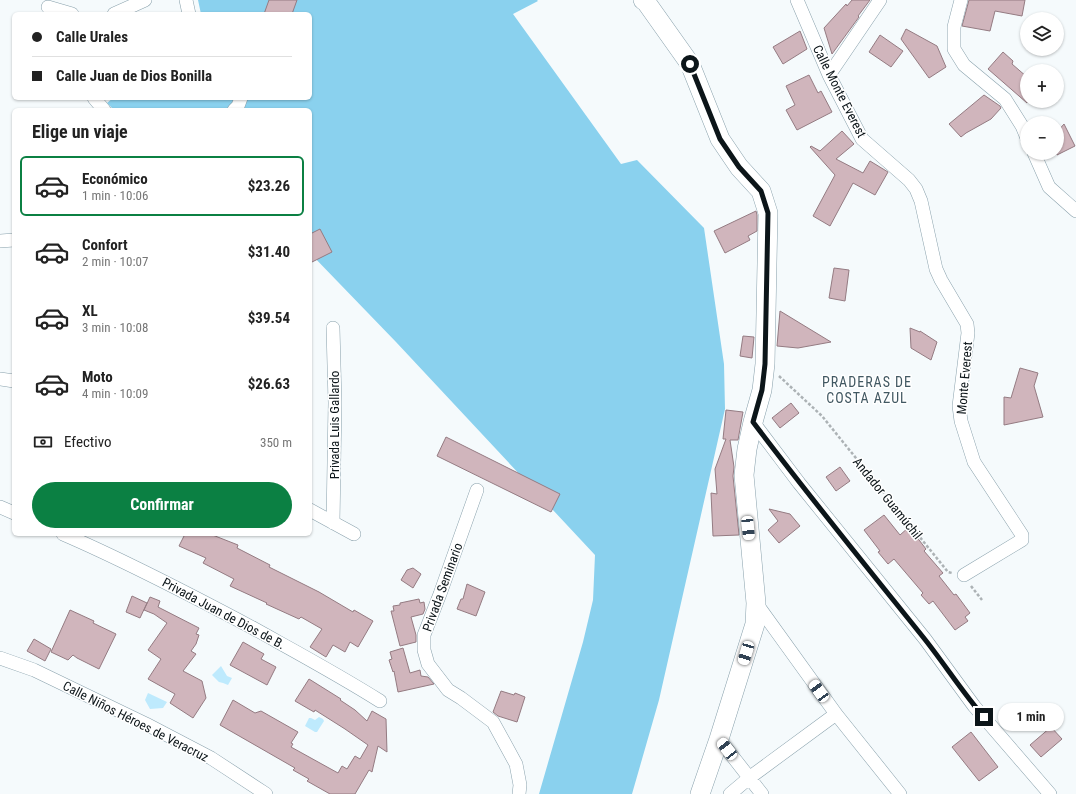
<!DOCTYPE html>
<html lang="es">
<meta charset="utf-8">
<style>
body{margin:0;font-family:"Roboto Condensed",sans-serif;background:#f2f2f2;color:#222;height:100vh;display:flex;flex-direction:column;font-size:15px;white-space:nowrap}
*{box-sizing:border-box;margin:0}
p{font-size:13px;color:#767676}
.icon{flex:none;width:22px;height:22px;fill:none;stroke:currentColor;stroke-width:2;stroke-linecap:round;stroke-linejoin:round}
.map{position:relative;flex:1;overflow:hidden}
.drawer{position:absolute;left:12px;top:108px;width:300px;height:428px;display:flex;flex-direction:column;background:#fff;border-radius:6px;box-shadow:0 1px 3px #0004}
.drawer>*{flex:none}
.banner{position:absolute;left:12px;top:12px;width:300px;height:88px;border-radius:6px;box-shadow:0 1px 3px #0004;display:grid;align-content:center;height:88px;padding:0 20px;background:#fff}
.fabs{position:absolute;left:1020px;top:12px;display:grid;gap:8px}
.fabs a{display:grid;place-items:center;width:44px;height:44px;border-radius:50%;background:#fff;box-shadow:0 1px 3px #0004;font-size:20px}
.end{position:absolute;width:18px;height:18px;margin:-9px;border:5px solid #0c1519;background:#fff;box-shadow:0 0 0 2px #fff}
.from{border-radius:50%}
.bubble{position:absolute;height:28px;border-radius:14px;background:#fff;box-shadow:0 1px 3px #0004;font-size:13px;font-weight:700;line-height:28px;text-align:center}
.car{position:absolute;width:12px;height:24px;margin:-12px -6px;border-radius:5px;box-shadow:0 0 3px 1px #0007;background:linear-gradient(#fff 24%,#345 0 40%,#fff 0 76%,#345 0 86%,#fff 0)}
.banner b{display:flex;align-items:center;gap:14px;height:38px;font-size:15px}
.banner b+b{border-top:1px solid #e0e0e0}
.banner i{width:10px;height:10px;background:#222}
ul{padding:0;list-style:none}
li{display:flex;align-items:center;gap:12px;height:60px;margin:0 8px 6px;padding:0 12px;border:2px solid transparent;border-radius:6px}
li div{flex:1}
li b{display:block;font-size:15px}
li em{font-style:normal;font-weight:700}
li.current{border-color:#0b8043}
li>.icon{width:36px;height:36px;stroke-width:1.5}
h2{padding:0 20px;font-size:18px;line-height:48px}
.pay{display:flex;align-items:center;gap:10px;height:44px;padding:0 20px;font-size:15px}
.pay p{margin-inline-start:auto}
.primary-button{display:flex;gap:8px;margin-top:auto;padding:8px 20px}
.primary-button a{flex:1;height:46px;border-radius:24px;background:#0b8043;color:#fff;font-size:16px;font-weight:700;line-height:46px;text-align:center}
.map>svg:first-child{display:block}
.green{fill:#8ad1ee}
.water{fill:#beeafd}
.building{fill:#d0b5bc;stroke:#947b82}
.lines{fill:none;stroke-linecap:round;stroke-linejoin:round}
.street-casing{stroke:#89a1ac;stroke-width:14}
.secondary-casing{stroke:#89a1ac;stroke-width:20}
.path{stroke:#acb2b5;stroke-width:2.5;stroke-dasharray:3 2;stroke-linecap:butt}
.street{stroke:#fff;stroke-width:13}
.secondary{stroke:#fff;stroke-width:19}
.route{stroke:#0c1519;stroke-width:5}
.labels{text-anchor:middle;stroke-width:3;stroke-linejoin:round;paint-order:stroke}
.street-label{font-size:13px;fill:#0c1519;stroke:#fff}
.neighbourhood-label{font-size:14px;letter-spacing:1px;fill:#415862;stroke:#fff}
</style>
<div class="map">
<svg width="1076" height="794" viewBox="0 0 1076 794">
<rect width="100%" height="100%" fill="#f5fafc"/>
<path class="green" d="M198,0H537L538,1L513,14L621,164L637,160L704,228L724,364L725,409L659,700L632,794H539L583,642L593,600L595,555L396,342L310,253V110H114L107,103L113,98H310V14H201Z"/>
<path class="water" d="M221,666L227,676L232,678L228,685L223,683L219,682L212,675Z
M148,693L167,702L163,708L150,709L145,700Z
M319,717L323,719L324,721L317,732H315L305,726L309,718H311L315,720Z"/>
<path class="building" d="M269,0H297L292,14H264Z
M852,0H870L858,16L859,17L832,54L824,28L846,4L847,6Z
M969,0H1025L1022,16L995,11L990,31L962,26Z
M906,29L937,46L946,67L929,78L901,39Z
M800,31L807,49L783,64L773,47Z
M880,35L903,51L891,67L869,52Z
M1003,52L1013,61L1012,64L1027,77L1022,83L1027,89V103L988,69Z
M809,75L818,93L821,91L832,112L797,130L786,110L795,105L786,86Z
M984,95L1000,106L1001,108L991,119L966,133L961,137L949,124Z
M1064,124L1075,146L1057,155V132Z
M842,131L854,144L836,159L863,173L870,161L888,172L875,195L853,183L830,226L813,216L835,175L810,147L811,146L820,151Z
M756,211L757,215V231L748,236L750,240L725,253L714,231Z
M320,229L332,252L310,263V234Z
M834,268L849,270L845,301L829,298Z
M780,311L831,342L798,348L777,346Z
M910,328L920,332V331L937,342L931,360L911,348Z
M743,336L754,337L752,358L740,356Z
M1020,368L1038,373L1034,386L1043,417L1004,425V397L1011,398Z
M791,403L799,413L780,428L772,418Z
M726,410L743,412L738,440H730L734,467L733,476L739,535L713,536L711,493L717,494L715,469L726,439H723Z
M446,437L560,494L551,512L437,456Z
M840,467L850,481L836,491L826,477Z
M769,509L790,514L800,526L779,543L768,530L778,521Z
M884,515L900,535L909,527L926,549L924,551L943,573L939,576L954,595L956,594L970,613L965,617L968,621L955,630L933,601L929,604L921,595L923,593L894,559L888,564L878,552L880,551L864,530Z
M185,534H210L238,545L237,548L270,565L269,567L319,592L353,612L354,610L373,621L358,647L350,642L345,652L333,645L326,657L310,647L322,629L301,617L299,619L266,604L267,603L230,586L234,579L203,563L206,558L179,546Z
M413,568L421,574L413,588L401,580L407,570Z
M467,584L485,592L476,616L457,609L461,599H463Z
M132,596L147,603L140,618L126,612Z
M150,597L160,601L158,607L199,628L196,634L199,635L196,644L191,651L196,654L183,671L202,681L206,698L193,718L170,703L175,694L148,679L161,659L148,650L167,623L154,614L144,610Z
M419,599L420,603L424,602L425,609L423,614L411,617L416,635V642L400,646L391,611H394L393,606L400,605V603Z
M70,610L94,621L93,623L116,634L99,669L77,658L73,655L68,660L51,652Z
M34,639L51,649L45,661L27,651Z
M243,642L264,654L261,659L276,667L267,685L230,665Z
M403,648L410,673L420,670L421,676L428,677L434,684L398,692L394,671L393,672L389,660L392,659L390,652Z
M309,679L341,699L340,700L355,710L367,721L372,711L386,719L387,752L378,746L372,772L369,770L355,794H330L307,781L309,779L293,770L295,768L220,725L233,700L255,713L261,711L298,732L291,743L293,744L291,747L338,773L342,766L347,769L355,756L360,759L368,745L345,729L315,710L314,712L295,701Z
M501,691L514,695L515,693L525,697L517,722L498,716L493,712Z
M1051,727L1062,739L1041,757L1030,745Z
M971,732L998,767L979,781L952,747Z"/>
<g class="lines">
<g class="street-casing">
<path id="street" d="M186,0L189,14
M797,0L829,75L862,139L909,180L916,189L921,201L936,269L941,280L967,324L968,333L959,406L961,421L974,462L1022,535V540L964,575
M961,0L954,27V49L964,65L1005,99L1022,126L1027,138
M48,7L72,14
M114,14L145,0
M829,75L880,0
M94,98L104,110
M234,110L238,106L241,98
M1034,153L1049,187L1076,211
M0,241L14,240
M0,379L14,381
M753,422L799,483L925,639L974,706L1050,794
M477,490L440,594L424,635V650L428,664L448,690L461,698L493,722L516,764L520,785L519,794
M0,507L14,513
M310,510L354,534
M333,523L335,403L333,328
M63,534C128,562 191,595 253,628C296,652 339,675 380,701
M756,603L836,714L900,794
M0,658L34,670L146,724L211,758L266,794
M719,739L762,794
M730,794L749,778L836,714"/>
</g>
<g class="secondary-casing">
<path id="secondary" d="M643,0L646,2L690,64L720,139L739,167L761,191L768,213L765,364L762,390L753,422L747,449L744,475L756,603L755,624L719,739L700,794"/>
</g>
<path class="path" d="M779,376L822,416L948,572L952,573
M971,586L982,600"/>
<use href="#street" class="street"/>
<use href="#secondary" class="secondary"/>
</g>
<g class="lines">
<path class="route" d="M690,64L720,139L739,167L761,191L768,213L765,364L762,390L753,422C808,495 866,566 923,637C944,663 962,692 984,717"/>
</g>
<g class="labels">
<g class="street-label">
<text transform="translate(840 91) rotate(63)" y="5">Calle Monte Everest</text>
<text transform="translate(964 378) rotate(-85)" y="5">Monte Everest</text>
<text transform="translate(334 425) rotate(-90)" y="5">Privada Luis Gallardo</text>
<text transform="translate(888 498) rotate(51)" y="5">Andador Guamúchil</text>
<text transform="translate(442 587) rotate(-70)" y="5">Privada Seminario</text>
<text transform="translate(224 613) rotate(28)" y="5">Privada Juan de Dios de B.</text>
<text transform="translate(136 721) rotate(27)" y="5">Calle Niños Héroes de Veracruz</text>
</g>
<g class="neighbourhood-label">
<text x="867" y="387">PRADERAS DE<tspan x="867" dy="16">COSTA AZUL</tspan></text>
</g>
</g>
</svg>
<div class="fabs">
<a><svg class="icon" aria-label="layers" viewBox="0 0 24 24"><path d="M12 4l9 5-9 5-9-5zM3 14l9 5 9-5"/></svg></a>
<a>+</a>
<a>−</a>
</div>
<i class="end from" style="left:690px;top:64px"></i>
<i class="end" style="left:984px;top:717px"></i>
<div class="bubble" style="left:998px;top:703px;width:66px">1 min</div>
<i class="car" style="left:748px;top:528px;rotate:174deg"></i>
<i class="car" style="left:746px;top:653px;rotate:197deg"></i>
<i class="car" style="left:819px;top:691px;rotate:324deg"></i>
<i class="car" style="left:727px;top:749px;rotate:322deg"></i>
<div class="banner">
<b><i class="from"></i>Calle Urales</b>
<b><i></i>Calle Juan de Dios Bonilla</b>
</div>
<section class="drawer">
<h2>Elige un viaje</h2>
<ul>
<li class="current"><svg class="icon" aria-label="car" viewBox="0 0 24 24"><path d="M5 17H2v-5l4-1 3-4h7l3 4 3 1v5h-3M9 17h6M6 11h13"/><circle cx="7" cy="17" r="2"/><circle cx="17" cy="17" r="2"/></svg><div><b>Económico</b><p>1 min · 10:06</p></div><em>$23.26</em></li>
<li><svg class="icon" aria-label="car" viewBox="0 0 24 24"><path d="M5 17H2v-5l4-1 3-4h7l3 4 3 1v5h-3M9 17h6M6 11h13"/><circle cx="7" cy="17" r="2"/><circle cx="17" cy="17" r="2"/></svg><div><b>Confort</b><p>2 min · 10:07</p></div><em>$31.40</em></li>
<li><svg class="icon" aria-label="car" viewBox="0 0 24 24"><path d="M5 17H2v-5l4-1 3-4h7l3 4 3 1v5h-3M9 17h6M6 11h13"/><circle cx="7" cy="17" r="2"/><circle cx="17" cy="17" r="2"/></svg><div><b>XL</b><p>3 min · 10:08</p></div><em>$39.54</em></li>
<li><svg class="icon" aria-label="car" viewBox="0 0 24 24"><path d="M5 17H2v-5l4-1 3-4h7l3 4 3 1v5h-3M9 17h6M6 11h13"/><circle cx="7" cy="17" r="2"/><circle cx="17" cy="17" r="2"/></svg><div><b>Moto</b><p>4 min · 10:09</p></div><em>$26.63</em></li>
</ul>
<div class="pay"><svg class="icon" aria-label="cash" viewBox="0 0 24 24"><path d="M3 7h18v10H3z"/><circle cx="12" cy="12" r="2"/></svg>Efectivo<p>350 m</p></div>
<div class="primary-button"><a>Confirmar</a></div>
</section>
</div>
